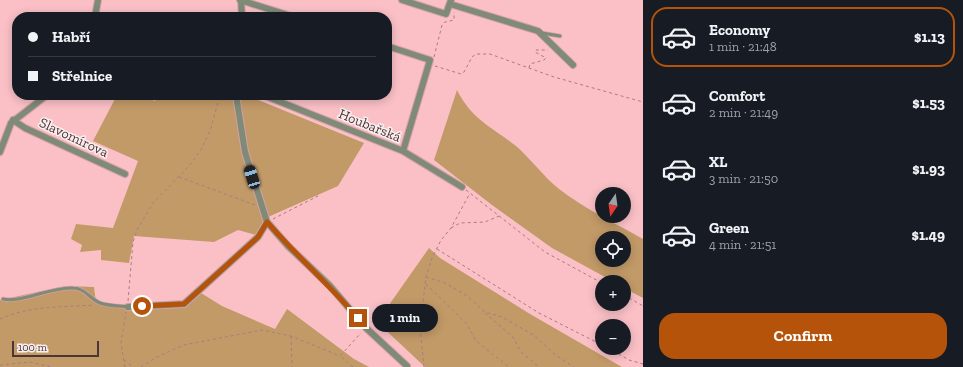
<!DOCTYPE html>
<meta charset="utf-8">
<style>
body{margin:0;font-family:"Zilla Slab",serif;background:#242831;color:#f1f3f6;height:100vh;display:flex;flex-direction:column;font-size:15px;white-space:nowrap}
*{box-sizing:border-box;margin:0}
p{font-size:13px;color:#9ea1a6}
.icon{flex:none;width:22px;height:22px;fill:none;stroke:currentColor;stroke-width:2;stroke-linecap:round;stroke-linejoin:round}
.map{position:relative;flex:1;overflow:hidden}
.side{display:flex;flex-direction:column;background:#171b24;width:320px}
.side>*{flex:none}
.hud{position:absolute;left:12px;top:12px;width:380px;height:88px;border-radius:16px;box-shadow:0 2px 10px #0003;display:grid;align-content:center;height:88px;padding:0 16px;background:#171b24}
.needle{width:26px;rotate:193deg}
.fabs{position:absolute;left:595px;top:187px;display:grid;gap:8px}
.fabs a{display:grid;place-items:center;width:36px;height:36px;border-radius:50%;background:#171b24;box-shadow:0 2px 10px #0003;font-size:20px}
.scale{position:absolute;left:12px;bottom:10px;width:87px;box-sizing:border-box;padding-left:4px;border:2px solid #4c3537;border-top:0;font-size:11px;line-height:14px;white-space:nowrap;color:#4c3537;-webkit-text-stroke:3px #fbeff0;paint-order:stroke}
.end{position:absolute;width:18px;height:18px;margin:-9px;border:5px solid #b45309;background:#fff;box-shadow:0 0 0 2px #fff}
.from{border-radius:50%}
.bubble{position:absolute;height:28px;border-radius:14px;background:#171b24;box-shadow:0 2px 10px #0003;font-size:13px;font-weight:700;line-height:28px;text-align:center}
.car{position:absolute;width:12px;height:24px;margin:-12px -6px;border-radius:5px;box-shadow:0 0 3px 1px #0007;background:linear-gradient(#222 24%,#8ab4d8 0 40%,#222 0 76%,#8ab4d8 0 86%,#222 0)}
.hud b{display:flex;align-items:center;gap:14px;height:38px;font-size:15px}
.hud b+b{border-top:1px solid #363941}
.hud i{width:10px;height:10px;background:#f1f3f6}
ul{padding:7px 0 0;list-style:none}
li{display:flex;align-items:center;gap:12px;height:60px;margin:0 8px 6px;padding:0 8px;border:2px solid transparent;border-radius:16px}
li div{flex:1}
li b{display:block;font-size:15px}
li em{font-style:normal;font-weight:700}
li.current{border-color:#b45309}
li>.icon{width:36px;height:36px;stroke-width:1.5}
.primary-button{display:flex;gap:8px;margin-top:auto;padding:8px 16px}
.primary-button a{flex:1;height:46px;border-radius:16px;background:#b45309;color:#fff;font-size:16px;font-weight:700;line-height:46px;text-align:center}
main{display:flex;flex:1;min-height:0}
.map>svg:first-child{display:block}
.green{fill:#c29a68;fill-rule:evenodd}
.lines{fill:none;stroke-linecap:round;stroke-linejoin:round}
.service-casing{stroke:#d4a1a7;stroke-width:4.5}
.minor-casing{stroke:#d4a1a7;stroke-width:8}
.path{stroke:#a67d81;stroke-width:1;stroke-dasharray:3 3;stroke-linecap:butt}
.service{stroke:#7f8a77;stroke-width:3}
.minor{stroke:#7f8a77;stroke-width:6}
.route{stroke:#b45309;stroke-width:5}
.labels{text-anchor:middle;stroke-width:3;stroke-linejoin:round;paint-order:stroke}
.street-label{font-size:14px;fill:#4c3537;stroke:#fbeff0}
</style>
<main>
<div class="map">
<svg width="643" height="367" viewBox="0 0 643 367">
<rect width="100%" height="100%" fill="#fac0c6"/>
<path class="green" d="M457,90C472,120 492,127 516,146C531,159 543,176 559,189C585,209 615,223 643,239V298L624,288V282H614L552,248L492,205L434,160ZM602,238H624V260H602Z
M117,95H141L155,101L157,95H246L364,143L338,186L268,217L256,235L238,230L214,242L134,236L129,263L101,260V250L80,252L82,245L71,239L76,224L113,228L138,161L93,141Z
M429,248L440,258L530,314L622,367H425L377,322Z
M66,286L94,287L96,303L124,306L135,311L161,307L185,306L201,293L222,306L275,329L287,309L354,359L369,367H0V300Z"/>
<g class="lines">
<g class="service-casing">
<path id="service" d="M542,33L560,36
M3,299C21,303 51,287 73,288C85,288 90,299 100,303C108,306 119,306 128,307"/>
</g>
<g class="minor-casing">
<path id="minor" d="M240,0L294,17
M241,0L242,17
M402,0L446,14L451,0
M450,4L538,31L573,65
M95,17L98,0
M387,46L430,60L403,151
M236,95L245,152L267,222L288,246L330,286L366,328L407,366
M263,95L403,151L462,187
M13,120L25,128L125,174
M0,152L11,123L47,95
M128,307L184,304L258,237L267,222"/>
</g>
<path class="path" d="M434,57L442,25L445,22L454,20V12
M435,66L461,74L464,72L472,57L476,54H490L554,77L643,102
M529,68L530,64L544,60L546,58L535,52L536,50H548
M179,177L255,205
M466,190L545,252L602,283
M273,219L318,196
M451,228L460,223L485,222L499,216
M437,249L539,313L602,345
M426,277L445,283L466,295L485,312L502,317L535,336L554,354L574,367
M426,284L467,324L476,341L509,367
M624,295L643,306
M128,301L133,242L137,230L153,203L189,166L201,150L211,128L220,95
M485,313L513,337L521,352L539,367
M0,319C28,306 63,307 94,305
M291,336L292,367
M608,348L629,360L643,364
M124,360L133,367
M0,365L30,362L51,367
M125,367L121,343L126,312
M141,367L157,357L184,345L262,330L291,336L340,356
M353,367L340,356L361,333
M424,367L420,328L426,277L432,258L441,240L451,228L470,193"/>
<use href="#service" class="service"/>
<use href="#minor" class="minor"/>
</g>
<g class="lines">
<path class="route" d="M142,306L184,304L258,237L267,222C296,255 329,285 358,318"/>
</g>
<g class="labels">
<g class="street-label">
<text transform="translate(370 125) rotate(22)" y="5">Houbařská</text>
<text transform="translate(74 137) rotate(25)" y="5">Slavomírova</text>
</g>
</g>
</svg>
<div class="fabs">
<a><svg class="needle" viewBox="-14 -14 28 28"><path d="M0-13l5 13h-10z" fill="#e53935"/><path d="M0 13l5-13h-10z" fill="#9ea1a6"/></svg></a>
<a><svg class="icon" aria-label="locate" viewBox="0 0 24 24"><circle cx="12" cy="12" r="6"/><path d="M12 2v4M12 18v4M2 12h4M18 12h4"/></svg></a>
<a>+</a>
<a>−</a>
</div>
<div class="scale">100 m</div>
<i class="end from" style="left:142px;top:306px"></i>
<i class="end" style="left:358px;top:318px"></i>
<div class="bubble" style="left:372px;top:304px;width:66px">1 min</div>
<i class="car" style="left:252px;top:177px;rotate:343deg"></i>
<div class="hud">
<b><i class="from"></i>Habří</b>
<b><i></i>Střelnice</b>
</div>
</div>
<section class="side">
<ul>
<li class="current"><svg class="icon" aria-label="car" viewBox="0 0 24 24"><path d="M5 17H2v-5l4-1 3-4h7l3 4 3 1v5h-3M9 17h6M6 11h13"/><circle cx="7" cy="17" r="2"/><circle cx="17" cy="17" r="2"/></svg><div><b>Economy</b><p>1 min · 21:48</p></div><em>$1.13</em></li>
<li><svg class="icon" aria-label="car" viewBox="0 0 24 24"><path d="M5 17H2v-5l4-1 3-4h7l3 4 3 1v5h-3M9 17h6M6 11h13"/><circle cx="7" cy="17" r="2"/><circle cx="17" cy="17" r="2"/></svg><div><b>Comfort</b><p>2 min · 21:49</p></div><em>$1.53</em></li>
<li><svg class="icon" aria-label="car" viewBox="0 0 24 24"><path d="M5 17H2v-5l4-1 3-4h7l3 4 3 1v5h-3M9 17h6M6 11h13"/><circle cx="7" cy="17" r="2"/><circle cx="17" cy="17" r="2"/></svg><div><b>XL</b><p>3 min · 21:50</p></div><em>$1.93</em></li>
<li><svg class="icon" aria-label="car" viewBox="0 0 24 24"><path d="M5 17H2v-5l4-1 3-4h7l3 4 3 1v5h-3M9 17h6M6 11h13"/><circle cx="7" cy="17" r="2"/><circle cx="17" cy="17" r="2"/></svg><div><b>Green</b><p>4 min · 21:51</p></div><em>$1.49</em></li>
</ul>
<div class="primary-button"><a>Confirm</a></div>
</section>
</main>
